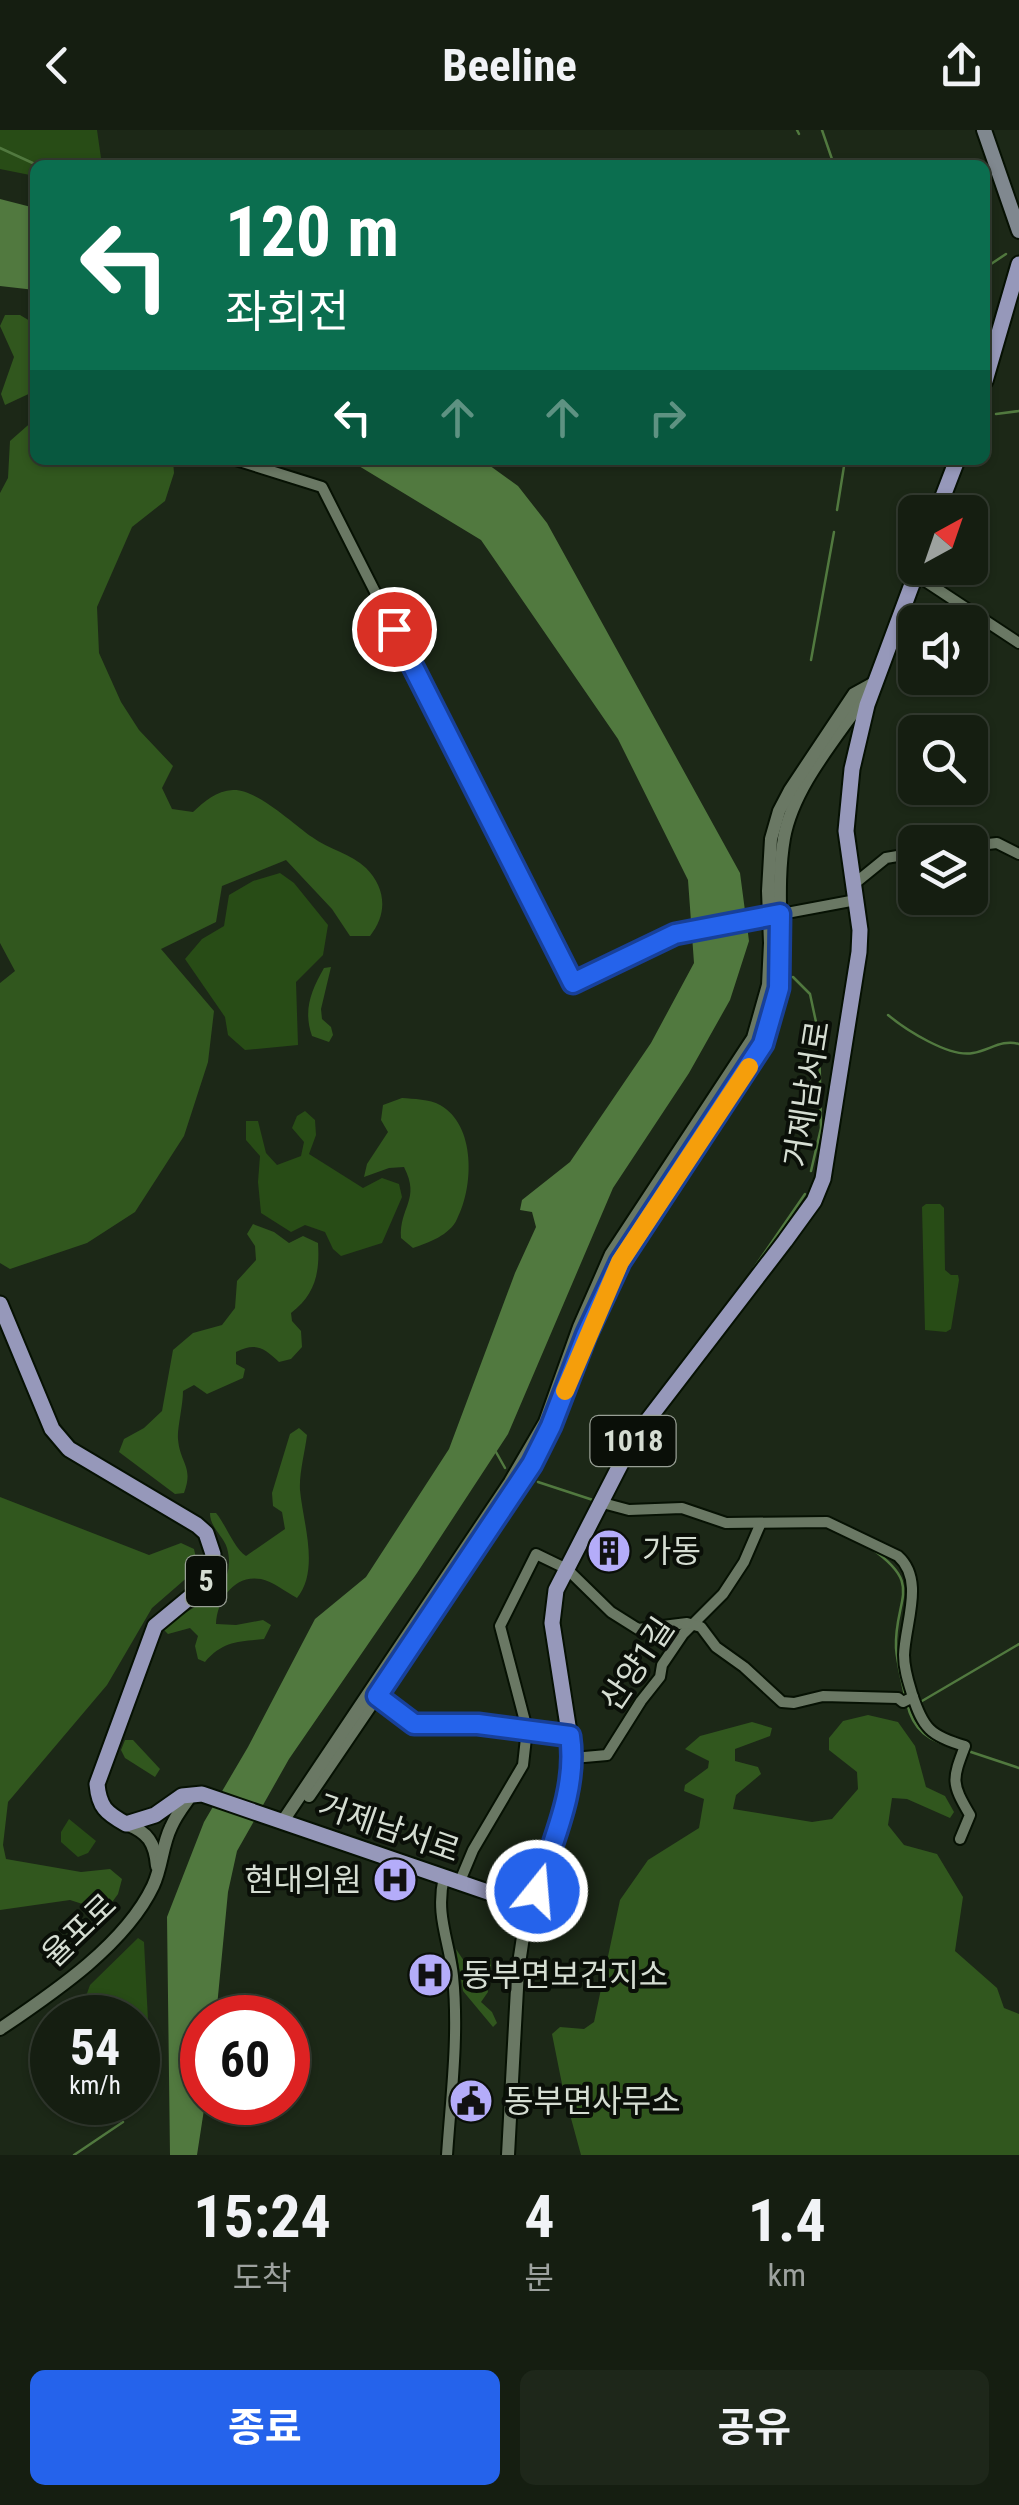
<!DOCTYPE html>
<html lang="ko">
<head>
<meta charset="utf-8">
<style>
	body { margin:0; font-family:"Roboto Condensed","Noto Sans KR",sans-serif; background:#1e271a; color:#f1f3f6; height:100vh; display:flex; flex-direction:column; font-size:38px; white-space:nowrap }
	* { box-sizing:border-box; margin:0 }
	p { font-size:32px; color:#9da29f }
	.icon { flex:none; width:55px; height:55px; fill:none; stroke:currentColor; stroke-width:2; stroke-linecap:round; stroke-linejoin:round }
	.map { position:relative; height:2025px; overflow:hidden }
	.panel { display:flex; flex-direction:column; background:#151e11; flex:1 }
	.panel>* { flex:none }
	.banner { position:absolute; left:30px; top:30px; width:960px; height:305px; border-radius:15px; box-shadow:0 2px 8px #0004,0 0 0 2px #343c31; background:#0b6e4f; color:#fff; overflow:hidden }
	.needle { width:65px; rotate:40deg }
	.buttons { position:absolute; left:898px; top:365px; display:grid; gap:20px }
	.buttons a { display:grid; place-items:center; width:90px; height:90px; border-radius:15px; background:#151e11; box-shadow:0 2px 8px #0004,0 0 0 2px #343c31; font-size:50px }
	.speed { position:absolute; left:30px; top:1865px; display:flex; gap:20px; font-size:50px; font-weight:700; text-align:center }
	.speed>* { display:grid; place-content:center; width:130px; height:130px; border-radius:50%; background:#151e11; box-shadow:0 2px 8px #0004,0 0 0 2px #343c31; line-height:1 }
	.speed small { font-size:25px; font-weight:400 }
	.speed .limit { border:15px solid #d22; background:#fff; color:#111 }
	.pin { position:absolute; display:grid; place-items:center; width:85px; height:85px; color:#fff; margin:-42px; border:5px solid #fff; border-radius:50%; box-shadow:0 2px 10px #0007 }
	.me { position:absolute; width:110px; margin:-55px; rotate:17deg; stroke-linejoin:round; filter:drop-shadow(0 0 8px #0008) }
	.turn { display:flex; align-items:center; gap:35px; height:210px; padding:0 30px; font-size:45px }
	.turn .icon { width:130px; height:130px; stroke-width:2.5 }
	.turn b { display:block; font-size:70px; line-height:85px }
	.lanes { display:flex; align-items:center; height:95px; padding:0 30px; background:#0003; justify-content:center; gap:50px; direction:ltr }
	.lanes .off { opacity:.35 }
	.eta { display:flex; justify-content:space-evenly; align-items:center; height:170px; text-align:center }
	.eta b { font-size:60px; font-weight:700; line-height:70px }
	.primary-button { display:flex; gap:20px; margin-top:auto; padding:20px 30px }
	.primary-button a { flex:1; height:115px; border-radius:15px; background:#2563eb; color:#fff; font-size:40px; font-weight:700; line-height:115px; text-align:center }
	.primary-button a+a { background:#1e271a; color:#f1f3f6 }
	header { display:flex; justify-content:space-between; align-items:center; height:130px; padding:0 30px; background:#151e11; font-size:45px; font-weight:700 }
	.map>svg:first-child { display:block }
	.green { fill:#284c16 }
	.forest { fill:#31571e }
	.water { fill:#51793f }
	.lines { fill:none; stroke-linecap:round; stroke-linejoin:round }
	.stream { stroke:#51793f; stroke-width:2.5 }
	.minor-casing { stroke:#061103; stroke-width:14 }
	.tertiary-casing { stroke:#061103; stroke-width:16 }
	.secondary-casing { stroke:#061103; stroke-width:18 }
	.primary-casing { stroke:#061103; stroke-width:19 }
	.minor { stroke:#6a7864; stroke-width:10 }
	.tertiary { stroke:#6a7864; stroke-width:12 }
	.secondary { stroke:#80888f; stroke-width:14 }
	.primary { stroke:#9698ba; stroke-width:15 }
	.route-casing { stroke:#184099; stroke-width:25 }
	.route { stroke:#2563eb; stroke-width:18 }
	.slow { stroke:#f59e0b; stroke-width:18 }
	.labels { text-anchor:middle; stroke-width:8; stroke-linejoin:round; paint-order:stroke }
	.shield { fill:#0a0f08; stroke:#989f95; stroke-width:2.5 }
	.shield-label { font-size:30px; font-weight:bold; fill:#d5ddd2 }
	.street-label { font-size:32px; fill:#d5ddd2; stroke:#0a0f08 }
	.poi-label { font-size:32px; fill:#d5ddd2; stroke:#0a0f08; text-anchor:start }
</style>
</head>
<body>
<header><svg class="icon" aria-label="back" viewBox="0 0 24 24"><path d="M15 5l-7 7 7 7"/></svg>Beeline<svg class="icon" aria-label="share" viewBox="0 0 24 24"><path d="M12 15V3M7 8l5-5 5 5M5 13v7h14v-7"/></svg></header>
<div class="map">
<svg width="1019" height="2025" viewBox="0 0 1019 2025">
	<rect width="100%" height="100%" fill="#1c2817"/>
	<!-- green -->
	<g class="green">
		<path d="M0,0h97l5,35h-67v11l-35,-7z"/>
		<path d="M280,743l14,10 34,42 -5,30 -27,27 2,63 -53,5 -17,-15 -3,-18 -40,-58 17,-20 22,-13 5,-31 24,-14z"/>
		<path d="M305,981l10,9 1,15 -7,19 54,34 19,-10 17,6 3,13 -20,46 -41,13 -8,-7 -8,-17 -20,-7 -14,7 -30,-19 -3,-31 2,-26 -14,-16v-19h12l8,32 11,12 24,-9 3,-14 -12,-14 5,-12z"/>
		<path d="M926,1074h14l4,4 1,62 6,5h7l1,5 -8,49 -5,3 -21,-2 -3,-123z"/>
		<path d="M69,1689l27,22 -8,12 -10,4 -17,-15v-10z"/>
		<path d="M138,1808l6,4 6,117 -8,6 -4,-5v-42l-38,-1 -14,-21 4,-11z"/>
	</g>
	<!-- forest -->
	<g class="forest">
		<path d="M5,185h15l15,9v67l-30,14 -4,-11 13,-37 -14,-31z"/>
		<path d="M35,289v41h138l1,13 -9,28 -33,26 -35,80 2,46 22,49 18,28 34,36 -11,22 10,21 21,3c12,-11 23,-21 40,-22 24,-1 60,34 79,47 16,12 40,17 54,31 21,21 21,47 4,68h-20l-18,-27 -46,-49 -64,26 -6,36 -55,27 53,62 -6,51 -24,74 -49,76 -48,31 -77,26 -10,-6v-280l15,-12 -15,-28v-450l8,-15 2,-37z"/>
		<path d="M331,837l-10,42 1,10 9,8 2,8 -4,7 -17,-6c-9,-26 -1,-45 12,-68z"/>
		<path d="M402,968c11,1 28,1 38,7 36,20 34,82 17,114 -7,16 -29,24 -44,29l-12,-10c-2,-31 20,-38 3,-71l-15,1 -25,9 3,-13 21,-32 -7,-12 2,-15z"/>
		<path d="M253,1094l21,8 15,11 14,-7 15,7c2,30 -3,52 -27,70l1,8 9,10 1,16 -11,12 -12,3c-15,-14 -23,-20 -43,-10v12l9,5 -2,9 -36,16 -13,-9 -11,6c0,15 -6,38 -5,48 2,25 16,27 6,54l-9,1 -56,-42 5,-13 20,-11 18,-17 11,-61 20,-17 29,-8 13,-17 2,-27 19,-21 -1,-14 -8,-12z"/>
		<path d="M299,1298l8,7c-2,17 -8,38 -7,55 3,33 20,80 -3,108 -11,-6 -25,-17 -36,-19 -27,-5 -44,21 -45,45l20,1 27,-5 8,5 -7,14c-26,3 -41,2 -59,23l-7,-3 -3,-13 3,-10 -8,-8 -22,6 -5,-5c25,-24 77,-34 64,-81 -4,-13 -17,-20 -17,-35h6c10,12 18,35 30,43l39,-27 -3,-17 -9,-6 -1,-13 18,-59z"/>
		<path d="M0,1367l149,58 32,-12 13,6 4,19 -46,40 -45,77 -99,117 -5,43 3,14 75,13 29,-3 12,10 -4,15 -8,11 -15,3 -25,-8 -70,10z"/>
		<path d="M868,1585l30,7 17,24 11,41 19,9 9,16 -4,6 -43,-19 -15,-1 -4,27 16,20 33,9 26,43 -8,54 42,37 7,20 15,6v141h-438l-18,-66 -11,-55 8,-7 24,2 10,-7 26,-122 28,-40 51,-32 5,-29 -20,-8 1,-6 23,-17 1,-7 -24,-12 15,-13 52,-14 20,6 -2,8 -35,13v12l23,6 3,7 -25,21 -3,14 79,13 20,-3 26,-30 -1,-17 -28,-22v-12l14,-17z"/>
		<path d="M125,1610h8l27,29 -5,8 -30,-19 -4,-8z"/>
		<path d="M456,1819l8,12 27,-2v11l-4,2 -14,-6 -7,2 3,18 9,-3 9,4 1,5 -7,10 11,10 5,11 -4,4 -30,-36z"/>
	</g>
	<!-- water -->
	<g class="water">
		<path d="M0,69l35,9v82l-35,-4z"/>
		<path d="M349,330h133l36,26 29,37 193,350 9,68 -19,59 -41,73 -76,115 -105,246 -91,139 -128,186 -52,92 -9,41 -12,125 -14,1v84l3,1 -8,52h-27l-3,-238 37,-95 44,-75 67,-128 51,-42 83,-128 66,-176 21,-46 -4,-15 -12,-2 2,-10 48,-38 81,-119 43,-80 -6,-83 -70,-141 -137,-199z"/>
	</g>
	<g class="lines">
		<!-- stream -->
		<g class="stream">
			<path d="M797,0l2,4"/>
			<path d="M822,0l12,35"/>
			<path d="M0,18l37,17"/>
			<path d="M985,138l21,-14"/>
			<path d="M996,284l23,-3"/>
			<path d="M837,380l8,-50"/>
			<path d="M811,530l23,-128"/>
			<path d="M793,847l17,17 9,42 2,92 -10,43"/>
			<path d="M888,885c18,15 62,43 85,38 17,-3 29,-14 46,-9"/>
			<path d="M754,1138l51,-74"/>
			<path d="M496,1322l9,16"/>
			<path d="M538,1352l55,18"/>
			<path d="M872,1419c53,37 22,49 24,99 1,15 6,32 9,48"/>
			<path d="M922,1571l97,-57"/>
			<path d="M907,1573c6,28 22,38 49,45"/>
			<path d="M968,1621l51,17"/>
			<path d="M74,2025l49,-33"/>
		</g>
		<defs>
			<g id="minor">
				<path d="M236,330l86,27 251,496 102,-49 181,-34"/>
				<path d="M916,445l103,68"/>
				<path d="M970,716l27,-3 22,11"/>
				<path d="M854,754l32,-26 29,-5"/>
				<path d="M599,1372l30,8 53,-2 44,15 101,-1 71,34c27,24 7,67 6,99 0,14 4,26 8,39 11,34 18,42 53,52 -13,34 -14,37 5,69l-10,24"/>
				<path d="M371,1563l43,31 64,1 92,11"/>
				<path d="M573,1628l34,-3 34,-54 19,-24 2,-12 21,-31 40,-40 21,-32 16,-37"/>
				<path d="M444,1747c-9,38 5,63 9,99 6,60 -2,120 -6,179"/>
				<path d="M460,1751l13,-31 50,-85 4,-36 -27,-103 36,-72 31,15 44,43 27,17 49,-6 14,4 15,20 28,20 38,35 12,1 29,-7 75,2 5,4 10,-5"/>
			</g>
			<g id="tertiary">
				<path d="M570,1247c25,-65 54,-125 93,-183 33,-49 77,-98 101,-152 29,-66 8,-135 20,-204 9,-50 50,-97 78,-138l7,-2"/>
				<path d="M309,1666l174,-256 60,-98"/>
				<path d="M283,1691l227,-339 35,-60 34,-95 32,-73 142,-216 15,-53 2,-42 -2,-52 3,-52 8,-28 11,-21 64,-96 20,-11"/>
				<path d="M126,1694c22,8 29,19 31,42"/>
				<path d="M0,1899c53,-36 125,-84 153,-143 9,-19 9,-41 18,-59 5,-12 14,-23 21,-33"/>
				<path d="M508,2025l10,-185 11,-73"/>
			</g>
			<path id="secondary" d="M984,0l35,101"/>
			<g id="primary">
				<path d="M985,251l34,-117"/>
				<path d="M937,382l20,-52"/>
				<path d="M0,1174l52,125 17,20 128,76 9,8 7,21 -5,24 -7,10 -46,38 -58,158c2,23 9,29 29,40l29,-9 27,-19 20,-2 312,107 23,-10 31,-99 5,-34 -21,-135 4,-33 78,-152 151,-197 29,-40 9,-22 36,-227 1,-22 -14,-99 6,-62 15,-64 51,-137"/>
			</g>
		</defs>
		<!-- minor casing -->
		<use href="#minor" class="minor-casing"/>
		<!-- tertiary casing -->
		<use href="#tertiary" class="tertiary-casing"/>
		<!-- secondary casing -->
		<use href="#secondary" class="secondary-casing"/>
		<!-- primary casing -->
		<use href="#primary" class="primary-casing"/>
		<!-- minor -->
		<use href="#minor" class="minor"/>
		<!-- tertiary -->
		<use href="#tertiary" class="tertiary"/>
		<!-- secondary -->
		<use href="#secondary" class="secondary"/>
		<!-- primary -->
		<use href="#primary" class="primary"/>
	</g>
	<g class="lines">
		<defs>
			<path id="route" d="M394,499l179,354 102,-49 105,-20 -1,74 -16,56 -143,218 -34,73 -35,91 -19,38 -155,232 37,28h64l92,12c8,53 -18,106 -33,155"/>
		</defs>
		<!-- route casing -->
		<use href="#route" class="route-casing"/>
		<!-- route -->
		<use href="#route" class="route"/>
		<!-- slow -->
		<path class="slow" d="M565,1261l55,-129 129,-195"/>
	</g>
	<!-- icons -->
	<defs>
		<symbol id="building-disc" viewBox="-11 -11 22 22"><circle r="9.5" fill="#b4acf9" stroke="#0a0f08"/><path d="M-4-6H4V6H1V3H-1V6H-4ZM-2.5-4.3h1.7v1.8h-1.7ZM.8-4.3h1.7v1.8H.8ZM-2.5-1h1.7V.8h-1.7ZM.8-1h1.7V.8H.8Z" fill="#111"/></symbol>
		<symbol id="hospital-disc" viewBox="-11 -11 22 22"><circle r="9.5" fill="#b4acf9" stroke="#0a0f08"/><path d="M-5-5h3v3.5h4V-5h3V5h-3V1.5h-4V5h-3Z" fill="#111"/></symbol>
		<symbol id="civic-disc" viewBox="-11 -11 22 22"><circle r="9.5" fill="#b4acf9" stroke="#0a0f08"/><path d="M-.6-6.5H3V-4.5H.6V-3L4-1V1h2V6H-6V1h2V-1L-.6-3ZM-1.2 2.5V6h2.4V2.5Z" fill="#111"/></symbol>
	</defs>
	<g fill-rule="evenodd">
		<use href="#building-disc" x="584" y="1396" width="50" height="50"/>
		<use href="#hospital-disc" x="370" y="1725" width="50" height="50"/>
		<use href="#hospital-disc" x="405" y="1820" width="50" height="50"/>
		<use href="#civic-disc" x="446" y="1946" width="50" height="50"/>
	</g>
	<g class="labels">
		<!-- shield labels -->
		<g class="shield">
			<rect x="590.5" y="1286" width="85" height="50" rx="8"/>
			<rect x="186" y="1426" width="40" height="50" rx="8"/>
		</g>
		<g class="shield-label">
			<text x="633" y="1321">1018</text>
			<text x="206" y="1461">5</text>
		</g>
		<!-- street labels -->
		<g class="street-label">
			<text transform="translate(807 964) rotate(-81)" y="11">거제남서로</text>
			<text transform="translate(637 1534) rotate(-56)" y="11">산양1길</text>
			<text transform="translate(389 1698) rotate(19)" y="11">거제남서로</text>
			<text transform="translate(79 1800) rotate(-44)" y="11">율포로</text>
		</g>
		<!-- poi labels -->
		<g class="poi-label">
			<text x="642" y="1432">가동</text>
			<text x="362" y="1761" text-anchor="end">현대의원</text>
			<text x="462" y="1856">동부면보건지소</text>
			<text x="504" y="1982">동부면사무소</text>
		</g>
	</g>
</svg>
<div class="buttons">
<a><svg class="needle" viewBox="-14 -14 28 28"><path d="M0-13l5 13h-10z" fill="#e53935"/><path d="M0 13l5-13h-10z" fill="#9da29f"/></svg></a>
<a><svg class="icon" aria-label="sound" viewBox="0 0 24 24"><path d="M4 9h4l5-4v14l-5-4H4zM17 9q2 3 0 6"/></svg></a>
<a><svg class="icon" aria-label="search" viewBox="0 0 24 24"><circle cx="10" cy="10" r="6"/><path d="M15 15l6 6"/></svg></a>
<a><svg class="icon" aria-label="layers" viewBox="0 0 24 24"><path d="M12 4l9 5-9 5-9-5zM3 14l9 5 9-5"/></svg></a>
</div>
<div class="speed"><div>54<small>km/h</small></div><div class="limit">60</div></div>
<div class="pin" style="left:394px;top:499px;background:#d93025"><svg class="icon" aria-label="arrive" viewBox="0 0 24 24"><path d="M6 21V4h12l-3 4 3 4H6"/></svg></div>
<svg class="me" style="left:537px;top:1761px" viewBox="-20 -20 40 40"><circle r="17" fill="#2563eb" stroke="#fff" stroke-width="3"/><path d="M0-11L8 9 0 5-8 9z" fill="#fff"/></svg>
<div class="banner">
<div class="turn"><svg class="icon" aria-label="left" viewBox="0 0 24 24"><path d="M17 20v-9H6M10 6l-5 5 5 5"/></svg><div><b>120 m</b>좌회전</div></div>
<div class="lanes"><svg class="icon" aria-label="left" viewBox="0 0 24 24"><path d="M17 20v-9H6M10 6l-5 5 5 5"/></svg><svg class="icon off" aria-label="ahead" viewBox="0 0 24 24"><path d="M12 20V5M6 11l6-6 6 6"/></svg><svg class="icon off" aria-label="ahead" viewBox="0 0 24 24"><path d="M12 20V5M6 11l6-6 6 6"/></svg><svg class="icon off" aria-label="right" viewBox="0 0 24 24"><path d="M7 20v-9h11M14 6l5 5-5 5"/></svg></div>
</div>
</div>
<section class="panel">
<div class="eta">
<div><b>15:24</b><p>도착</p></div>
<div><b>4</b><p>분</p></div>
<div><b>1.4</b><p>km</p></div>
</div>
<div class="primary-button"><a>종료</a><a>공유</a></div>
</section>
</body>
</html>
